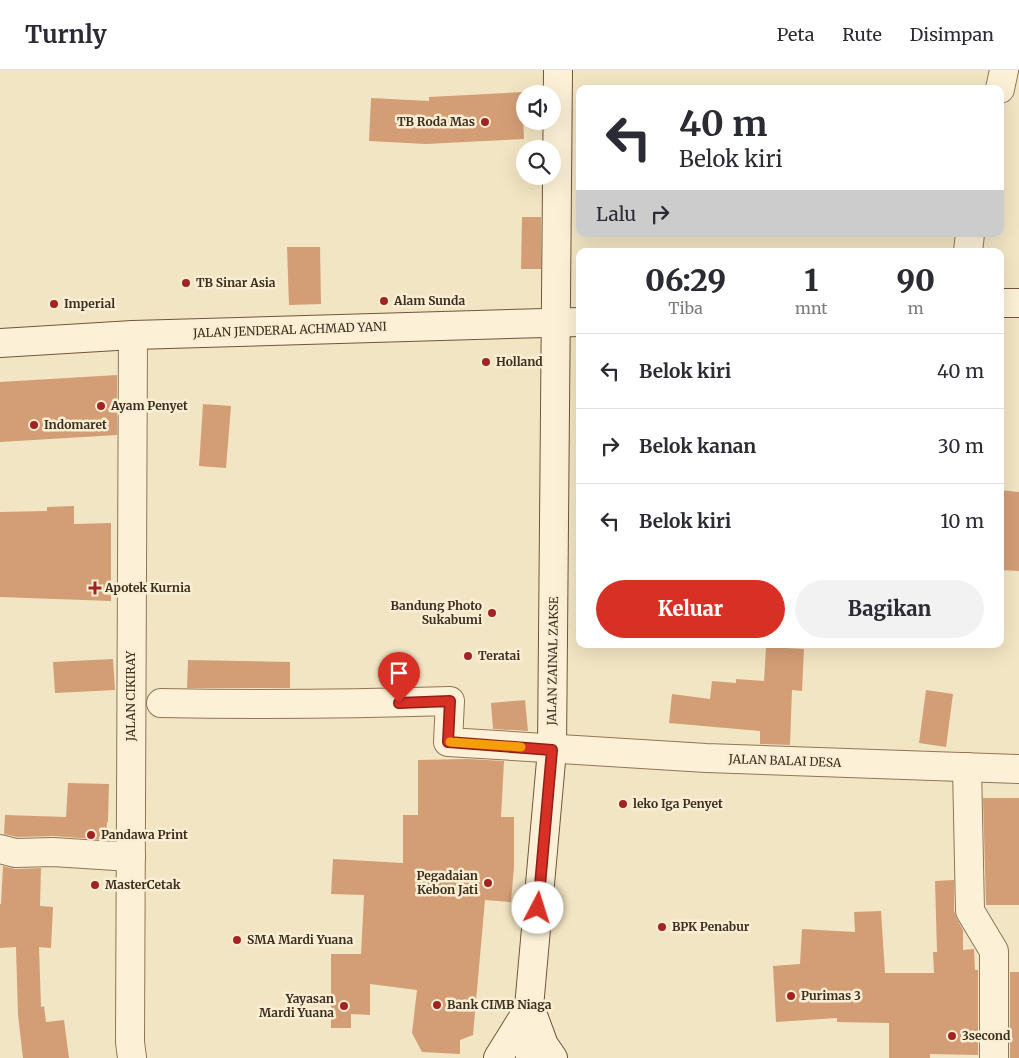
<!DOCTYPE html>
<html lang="id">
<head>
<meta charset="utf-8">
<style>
	body { margin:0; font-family:Merriweather,serif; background:#f2f2f3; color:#2b2b33; height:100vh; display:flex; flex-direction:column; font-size:19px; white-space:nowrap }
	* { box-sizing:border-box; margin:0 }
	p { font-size:16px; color:#7c7c81 }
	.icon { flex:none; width:28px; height:28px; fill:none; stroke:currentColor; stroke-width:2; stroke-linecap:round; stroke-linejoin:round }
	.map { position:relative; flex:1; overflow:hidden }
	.sheet { position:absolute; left:576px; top:178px; width:428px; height:400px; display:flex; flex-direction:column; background:#fff; border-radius:10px; box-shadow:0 5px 20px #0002 }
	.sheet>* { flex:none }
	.top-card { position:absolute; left:576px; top:15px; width:428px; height:152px; border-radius:10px; box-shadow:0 5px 20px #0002; background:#fff; color:#2b2b33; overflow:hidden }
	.tools { position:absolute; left:516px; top:15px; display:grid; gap:10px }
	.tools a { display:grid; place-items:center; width:45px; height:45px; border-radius:50%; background:#fff; box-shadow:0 5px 20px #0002; font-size:25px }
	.pin { position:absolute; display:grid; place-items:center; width:42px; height:42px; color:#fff; margin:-51px -21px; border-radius:50% 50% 50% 0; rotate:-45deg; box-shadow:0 0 5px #0007 }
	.pin .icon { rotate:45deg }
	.me { position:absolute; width:55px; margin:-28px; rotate:5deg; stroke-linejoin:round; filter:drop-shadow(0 0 4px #0008) }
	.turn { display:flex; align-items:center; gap:18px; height:105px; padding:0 20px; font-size:22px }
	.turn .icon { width:65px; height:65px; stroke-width:2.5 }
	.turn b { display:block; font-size:35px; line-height:42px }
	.then { display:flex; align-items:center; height:48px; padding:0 20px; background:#0003; gap:10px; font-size:19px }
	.eta { display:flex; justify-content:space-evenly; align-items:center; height:85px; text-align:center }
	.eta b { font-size:30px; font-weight:800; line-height:35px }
	.cta { display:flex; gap:10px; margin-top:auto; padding:10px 20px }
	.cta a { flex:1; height:58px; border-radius:30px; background:#d93025; color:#fff; font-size:20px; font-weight:800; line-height:58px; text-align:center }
	.cta a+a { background:#f2f2f3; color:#2b2b33 }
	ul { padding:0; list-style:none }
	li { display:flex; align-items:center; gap:15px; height:75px; padding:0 20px; border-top:1px solid #e1e1e2 }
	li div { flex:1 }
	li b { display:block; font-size:19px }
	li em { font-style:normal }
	header { display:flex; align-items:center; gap:30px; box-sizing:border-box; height:70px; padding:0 25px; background:#fff; border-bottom:1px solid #e1e1e2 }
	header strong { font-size:24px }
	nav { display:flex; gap:28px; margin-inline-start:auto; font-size:18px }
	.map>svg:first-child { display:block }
	.building { fill:#d39e76 }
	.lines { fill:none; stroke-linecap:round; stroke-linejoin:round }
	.street-casing { stroke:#8e7658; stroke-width:30 }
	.secondary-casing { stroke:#70563b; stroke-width:30 }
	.street { stroke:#fcf1d7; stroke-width:28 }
	.secondary { stroke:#fcf1d7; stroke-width:28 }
	.route-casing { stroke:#8d1f18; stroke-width:12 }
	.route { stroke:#d93025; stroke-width:9 }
	.slow { stroke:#f59e0b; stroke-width:9 }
	.poi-dot { fill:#a22422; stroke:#f8eed3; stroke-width:2 }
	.labels { text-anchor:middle; stroke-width:5; stroke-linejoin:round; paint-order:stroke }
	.poi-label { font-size:12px; font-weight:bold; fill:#3d2d1d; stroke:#f8eed3; text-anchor:start }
	.street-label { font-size:12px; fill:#3d2d1d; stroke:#f8eed3 }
</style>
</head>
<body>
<header>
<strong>Turnly</strong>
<nav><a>Peta</a><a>Rute</a><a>Disimpan</a></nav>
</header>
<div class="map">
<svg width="1019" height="988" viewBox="0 0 1019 988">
	<rect width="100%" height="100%" fill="#f2e5c3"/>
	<!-- building -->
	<g class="building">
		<path d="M522,22l2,47 -98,5 -57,-3 2,-43 58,3v-4z"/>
		<path d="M522,147h19v52h-20z"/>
		<path d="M287,177h33l1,57 -32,1z"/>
		<path d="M117,305v60l-117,7v-60z"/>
		<path d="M203,334l28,2 -5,62 -27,-2z"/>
		<path d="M1000,420l19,2v79l-19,-1z"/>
		<path d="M74,436v18l37,-1v78l-111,-4v-85l47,-1v-4z"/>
		<path d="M766,577l38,2 -2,42 -10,-1 -2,55 -30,-1v-13l-91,-8 3,-29 38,5 2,-18 24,2v-4l28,2z"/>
		<path d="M113,589l2,31 -60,3 -2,-31z"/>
		<path d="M188,590l102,2v26h-103z"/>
		<path d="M926,620l27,4 -7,53 -27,-4z"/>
		<path d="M525,630l3,31 -35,-2 -2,-26z"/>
		<path d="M468,689l36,2 -3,56h13v50l-3,35 -26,-2 -12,135 -13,5v14l-38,-2 -10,-19 5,-43 -47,-6v31l-19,-1v14h-20v-74h30l3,-59 -33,-1 2,-35 70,4v-48h15v-55z"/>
		<path d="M68,713l41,1 -1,38h-1l-1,18 -52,-4 -37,1 -13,-3 1,-19 61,2z"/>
		<path d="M983,728h36v107h-33z"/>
		<path d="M3,796l12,3 26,-1 -1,38 13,1 -2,41 -12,-1 2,60 3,-1 2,16 18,-2 5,38h-46l-5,-43 -2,-68 -16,1v-44h1z"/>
		<path d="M954,810v31l3,8 6,11v20l11,-1 1,21h3v85l-48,-1v4h-41v-35l-52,-1v-4l-61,4 -3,-56 27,-2 2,-35 53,3 -1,-20 27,-1 4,62h49l-1,-21h4l-2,-71z"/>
		<rect x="1010" y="902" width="9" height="86"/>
	</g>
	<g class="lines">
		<defs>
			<g id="street">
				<path d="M1000,19l4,-19"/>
				<path d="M968,181l2,-17"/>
				<path d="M161,633c97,2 193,1 289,-2l-2,41 258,16 313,11"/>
				<path d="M967,697l3,144 24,40v107"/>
				<path d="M0,779l15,4 38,-1 78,5"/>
				<path d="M132,988l-2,-16 3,-707"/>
			</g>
			<g id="secondary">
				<path d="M1000,233h19"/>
				<path d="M0,273l133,-8 447,-13"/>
				<path d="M534,948l10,27 9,13"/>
				<path d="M498,988l31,-50"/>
				<path d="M530,988l-1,-51 23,-257 6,-680"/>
			</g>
		</defs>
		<!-- street casing -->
		<use href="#street" class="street-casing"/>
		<!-- secondary casing -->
		<use href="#secondary" class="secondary-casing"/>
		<!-- street -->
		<use href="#street" class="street"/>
		<!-- secondary -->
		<use href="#secondary" class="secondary"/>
	</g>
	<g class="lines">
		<defs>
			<path id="route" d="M399,633l51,-2 -2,41 104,8 -14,158"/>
		</defs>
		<!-- route casing -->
		<use href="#route" class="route-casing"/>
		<!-- route -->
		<use href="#route" class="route"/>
		<!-- slow -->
		<path class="slow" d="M450,672l71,5"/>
	</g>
	<!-- markers -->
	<g class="poi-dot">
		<circle cx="485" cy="52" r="5"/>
		<circle cx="186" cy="213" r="5"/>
		<circle cx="384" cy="231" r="5"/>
		<circle cx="54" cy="234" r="5"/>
		<circle cx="486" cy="292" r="5"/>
		<circle cx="101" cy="336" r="5"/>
		<circle cx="34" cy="355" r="5"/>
		<path d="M92.5 510.5h5v5h5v5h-5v5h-5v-5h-5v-5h5z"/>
		<circle cx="492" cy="543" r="5"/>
		<circle cx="468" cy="586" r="5"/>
		<circle cx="623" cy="734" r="5"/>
		<circle cx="91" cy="765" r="5"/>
		<circle cx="488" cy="813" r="5"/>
		<circle cx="95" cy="815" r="5"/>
		<circle cx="662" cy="857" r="5"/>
		<circle cx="237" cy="870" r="5"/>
		<circle cx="791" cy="926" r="5"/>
		<circle cx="437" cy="935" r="5"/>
		<circle cx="344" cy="936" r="5"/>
		<circle cx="952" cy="966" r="5"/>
	</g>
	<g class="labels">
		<!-- poi labels -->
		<g class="poi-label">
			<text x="475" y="56" text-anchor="end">TB Roda Mas</text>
			<text x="196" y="217">TB Sinar Asia</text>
			<text x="394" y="235">Alam Sunda</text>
			<text x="64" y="238">Imperial</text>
			<text x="496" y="296">Holland</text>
			<text x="111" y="340">Ayam Penyet</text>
			<text x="44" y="359">Indomaret</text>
			<text x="105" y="522">Apotek Kurnia</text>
			<text x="482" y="540" text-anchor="end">Bandung Photo<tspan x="482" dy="14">Sukabumi</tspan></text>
			<text x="478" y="590">Teratai</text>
			<text x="633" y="738">leko Iga Penyet</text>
			<text x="101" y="769">Pandawa Print</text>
			<text x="478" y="810" text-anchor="end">Pegadaian<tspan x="478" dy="14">Kebon Jati</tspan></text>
			<text x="105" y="819">MasterCetak</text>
			<text x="672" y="861">BPK Penabur</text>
			<text x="247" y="874">SMA Mardi Yuana</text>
			<text x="801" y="930">Purimas 3</text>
			<text x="334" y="933" text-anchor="end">Yayasan<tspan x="334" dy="14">Mardi Yuana</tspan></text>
			<text x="447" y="939">Bank CIMB Niaga</text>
			<text x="962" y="970">3second</text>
		</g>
		<!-- street labels -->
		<g class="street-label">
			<text transform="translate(290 260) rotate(-2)" y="4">JALAN JENDERAL ACHMAD YANI</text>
			<text transform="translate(553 591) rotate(-89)" y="4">JALAN ZAINAL ZAKSE</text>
			<text transform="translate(131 626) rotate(-90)" y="4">JALAN CIKIRAY</text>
			<text transform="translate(785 691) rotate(2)" y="4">JALAN BALAI DESA</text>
		</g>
	</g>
</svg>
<div class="tools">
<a><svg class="icon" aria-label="sound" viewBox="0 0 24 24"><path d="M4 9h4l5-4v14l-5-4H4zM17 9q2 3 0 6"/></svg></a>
<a><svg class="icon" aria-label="search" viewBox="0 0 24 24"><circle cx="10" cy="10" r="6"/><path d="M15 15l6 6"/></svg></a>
</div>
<div class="pin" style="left:399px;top:633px;background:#d93025"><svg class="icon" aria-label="arrive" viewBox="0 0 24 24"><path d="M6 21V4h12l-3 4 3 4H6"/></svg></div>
<svg class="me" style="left:538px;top:838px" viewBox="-20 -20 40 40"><circle r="19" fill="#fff"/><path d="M0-13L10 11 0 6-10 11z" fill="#d93025"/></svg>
<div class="top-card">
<div class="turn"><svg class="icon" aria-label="left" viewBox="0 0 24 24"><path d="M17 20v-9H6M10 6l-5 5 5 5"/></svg><div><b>40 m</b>Belok kiri</div></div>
<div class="then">Lalu<svg class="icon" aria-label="right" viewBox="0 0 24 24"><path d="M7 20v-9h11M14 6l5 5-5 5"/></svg></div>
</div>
<section class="sheet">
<div class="eta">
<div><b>06:29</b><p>Tiba</p></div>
<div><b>1</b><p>mnt</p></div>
<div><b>90</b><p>m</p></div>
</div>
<ul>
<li><svg class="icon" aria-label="left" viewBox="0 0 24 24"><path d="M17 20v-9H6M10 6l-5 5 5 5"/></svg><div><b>Belok kiri</b></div><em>40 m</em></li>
<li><svg class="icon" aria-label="right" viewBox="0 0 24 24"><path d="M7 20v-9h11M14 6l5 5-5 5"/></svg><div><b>Belok kanan</b></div><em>30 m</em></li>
<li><svg class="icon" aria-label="left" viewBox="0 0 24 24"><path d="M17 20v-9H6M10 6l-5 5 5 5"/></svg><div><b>Belok kiri</b></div><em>10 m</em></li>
</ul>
<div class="cta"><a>Keluar</a><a>Bagikan</a></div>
</section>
</div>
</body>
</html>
